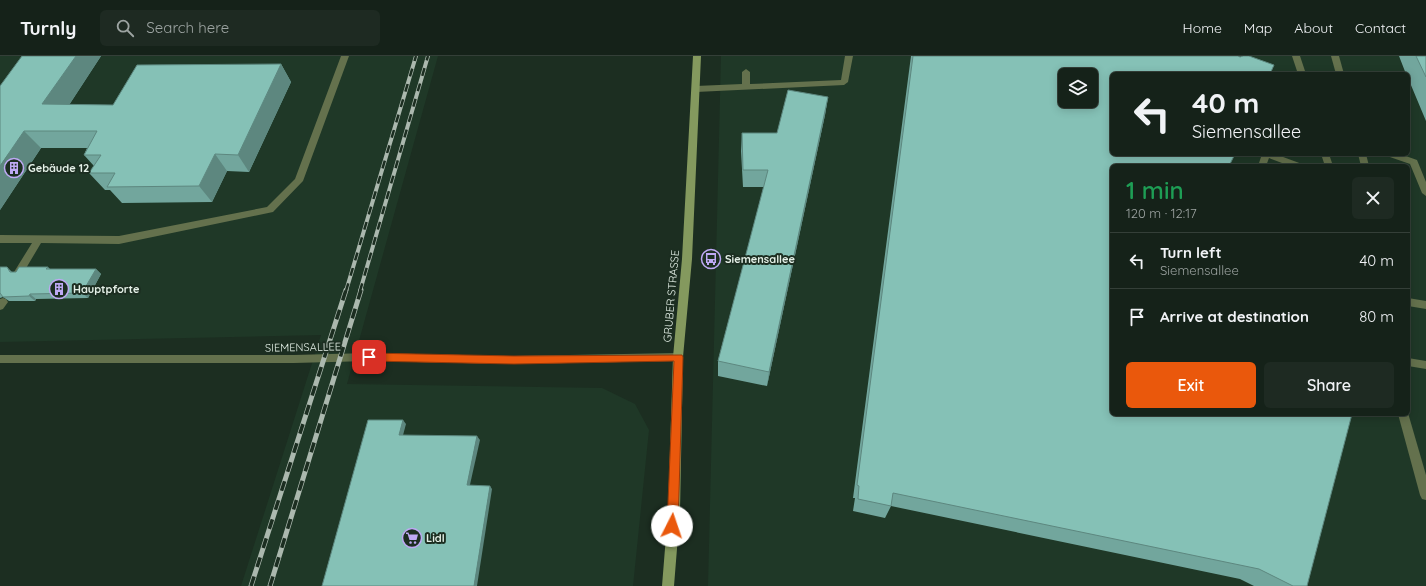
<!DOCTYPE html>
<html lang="en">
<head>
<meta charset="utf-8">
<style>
	body { margin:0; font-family:Quicksand,sans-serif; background:#1e2a22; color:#f1f3f6; height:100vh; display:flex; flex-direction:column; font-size:15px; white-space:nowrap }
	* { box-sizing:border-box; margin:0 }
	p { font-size:13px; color:#9da4a2 }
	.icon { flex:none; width:22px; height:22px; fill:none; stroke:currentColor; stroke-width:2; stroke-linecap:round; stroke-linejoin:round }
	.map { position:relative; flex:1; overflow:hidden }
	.sheet { position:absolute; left:1110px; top:108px; width:300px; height:252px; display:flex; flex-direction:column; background:#152219; border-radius:6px; box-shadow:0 2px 10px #0003,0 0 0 1px #343f38 }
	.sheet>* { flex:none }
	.top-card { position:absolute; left:1110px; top:16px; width:300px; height:84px; border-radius:6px; box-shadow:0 2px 10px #0003,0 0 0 1px #343f38; background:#152219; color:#f1f3f6; overflow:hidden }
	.buttons { position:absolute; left:1058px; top:12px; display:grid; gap:8px }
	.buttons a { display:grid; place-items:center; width:40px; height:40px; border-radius:6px; background:#152219; box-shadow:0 2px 10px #0003,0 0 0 1px #343f38; font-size:20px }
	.pin { position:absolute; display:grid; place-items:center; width:34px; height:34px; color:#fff; margin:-17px; border-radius:8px; box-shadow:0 2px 6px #0006 }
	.me { position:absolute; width:44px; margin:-22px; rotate:4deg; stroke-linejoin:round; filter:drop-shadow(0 0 3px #0008) }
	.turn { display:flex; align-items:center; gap:14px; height:84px; padding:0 16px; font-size:18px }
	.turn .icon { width:52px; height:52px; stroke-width:2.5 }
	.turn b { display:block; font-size:28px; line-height:34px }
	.round { display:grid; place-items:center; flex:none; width:42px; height:42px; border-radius:6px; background:#1e2a22 }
	.head { display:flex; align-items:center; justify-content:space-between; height:68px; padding:0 16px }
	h1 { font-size:24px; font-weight:600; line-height:30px; color:#1e9e55 }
	.button { display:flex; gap:8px; margin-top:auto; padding:8px 16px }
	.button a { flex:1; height:46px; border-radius:6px; background:#ea580c; color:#fff; font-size:16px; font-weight:600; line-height:46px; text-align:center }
	.button a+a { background:#1e2a22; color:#f1f3f6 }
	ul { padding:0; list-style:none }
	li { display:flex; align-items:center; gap:12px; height:56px; padding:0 16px; border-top:1px solid #343f38 }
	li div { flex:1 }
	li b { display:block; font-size:15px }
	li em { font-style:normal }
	header { display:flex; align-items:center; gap:24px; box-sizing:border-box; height:56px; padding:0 20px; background:#152219; border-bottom:1px solid #343f38 }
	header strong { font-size:19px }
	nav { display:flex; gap:22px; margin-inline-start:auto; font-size:14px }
	.search { width:280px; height:36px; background:#1e2a22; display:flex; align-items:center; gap:10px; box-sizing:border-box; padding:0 14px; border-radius:6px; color:#9da4a2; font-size:15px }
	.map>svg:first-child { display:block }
	.built { fill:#1f3827; fill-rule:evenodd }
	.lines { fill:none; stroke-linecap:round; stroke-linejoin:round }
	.lane { fill:#64714d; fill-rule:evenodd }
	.street { fill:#64714d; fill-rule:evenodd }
	.secondary { fill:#84995e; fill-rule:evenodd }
	.rail-far1-casing { stroke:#abb8ae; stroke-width:4 }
	.rail-casing { stroke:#abb8ae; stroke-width:5 }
	.rail-far1 { stroke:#1c2e21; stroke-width:2.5; stroke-dasharray:8; stroke-linecap:butt }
	.rail { stroke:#1c2e21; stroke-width:3.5; stroke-dasharray:10; stroke-linecap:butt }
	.wall { fill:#72a69d }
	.shaded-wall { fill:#5d877f }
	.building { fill:#85c1b6; stroke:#5d877f; fill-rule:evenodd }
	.route { fill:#ea580c; stroke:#983908 }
	.labels { text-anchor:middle; stroke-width:4; stroke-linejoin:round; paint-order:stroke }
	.poi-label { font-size:11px; font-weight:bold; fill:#e4f0e7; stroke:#1c2e21; text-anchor:start }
	.street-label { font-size:11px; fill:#e4f0e7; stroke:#1c2e21 }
</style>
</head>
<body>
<header>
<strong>Turnly</strong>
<div class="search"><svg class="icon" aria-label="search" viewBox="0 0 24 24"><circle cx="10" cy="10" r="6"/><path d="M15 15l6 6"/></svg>Search here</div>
<nav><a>Home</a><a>Map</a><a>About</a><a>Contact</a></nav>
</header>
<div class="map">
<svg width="1426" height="530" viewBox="0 0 1426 530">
	<rect width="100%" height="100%" fill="#1c2e21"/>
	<!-- built -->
	<g class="built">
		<path d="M0,0h438l-91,328 255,4 33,16 14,26 -16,156h-392l80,-251 -321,7z"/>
		<path d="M721,0h705v530h-718zM1112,18h296v80h-296zM1065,19h26v26h-26zM1112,110h296v248h-296z"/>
	</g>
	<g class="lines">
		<!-- lane -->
		<g class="lane">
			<path d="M341,0h8l-46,125 -30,31 -154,32 -78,-1 -19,32h-6l-2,-3 18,-29h-32v-8l119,1 148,-29 28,-28z"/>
			<path d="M845,0h8l-5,26 -4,3 -148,7 -4,-3 4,-3 46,-2v-12l4,-3 4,3v12l91,-4z"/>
			<path d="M1331,0h8l5,18h-8z"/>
			<path d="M1262,98h13l27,10 1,2h-13l-21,-8 -3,8h-8z"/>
			<path d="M1358,98h8l3,12h-8z"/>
			<path d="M1386,98h14l17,6 9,22v14l-4,-3 -12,-29 -23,-8z"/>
			<path d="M3,242l3,1 2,3 -5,7 -3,1v-11z"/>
			<path d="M1408,242l18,3v8l-18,-3z"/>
			<path d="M1408,302l18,3v8l-18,-3z"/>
		</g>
		<!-- street -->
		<g class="street">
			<path d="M1292,0h8l6,18h-8z"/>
			<path d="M1321,98h8l4,12h-8z"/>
			<path d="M369,297l145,3 164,-3 4,1 1,3 -1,3 -4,1 -164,3 -145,-3 -75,2h-294v-8h294z"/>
			<path d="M1408,357l18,62v25l-4,-1 -2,-4 -22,-81z"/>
		</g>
		<!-- secondary -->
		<path class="secondary" d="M693,0h8l-9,203 -9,98 -3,154 -6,75h-12l6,-75 5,-154 9,-98z"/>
		<defs>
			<g id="rail-far1">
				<path d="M346,235l70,-235"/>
				<path d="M360,235l68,-235"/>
			</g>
			<g id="rail">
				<path d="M251,530l95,-296"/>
				<path d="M270,530l91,-296"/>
			</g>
		</defs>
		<!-- rail-far1 casing -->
		<use href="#rail-far1" class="rail-far1-casing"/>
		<!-- rail casing -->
		<use href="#rail" class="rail-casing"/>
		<!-- rail-far1 -->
		<use href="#rail-far1" class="rail-far1"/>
		<!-- rail -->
		<use href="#rail" class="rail"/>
	</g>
	<!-- wall -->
	<g class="wall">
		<path d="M22,0h79l-32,49h44l168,-41 10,18 -42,90 -22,-1 -15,31 -90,1 -12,-13h-5l-16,-17 5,-7 -10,-11 3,-7h-46l-41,62z"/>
		<path d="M911,0h327l-126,110 195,420h-53l-14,-7 -349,-73 -6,12 -32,-7 2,-13h-2z"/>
		<path d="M1399,0h27v65l-18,-43v-4h-2z"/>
		<path d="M828,41l-3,18 -58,271 -49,-10v-15l46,-174h-21l-2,-36 1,-18h35z"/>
		<path d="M0,211h7l5,5h4l32,-5 2,2h46l5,5 -13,24 -52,1 -1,2h-26l-6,-4 -3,1z"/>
	</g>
	<!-- shaded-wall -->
	<g class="shaded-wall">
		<path d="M76,0h25l-43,66 -16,-18z"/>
		<path d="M281,8l10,18 -42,90 -11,-17z"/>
		<path d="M828,41l-3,18 -58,271 2,-14z"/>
		<path d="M24,75l17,17 -41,62v-44z"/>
		<path d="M215,98l12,17 -15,31 -13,-16z"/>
		<path d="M96,213l5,5 -13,24 -6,-5z"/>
		<path d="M30,238l6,5 -1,2 -6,-5z"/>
		<path d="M403,364l3,4 -4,15 -3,-4z"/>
		<path d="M477,380l3,4 -11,49 -2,-4z"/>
		<path d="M490,430l2,3 -15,97h-3z"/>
	</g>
	<!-- building -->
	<g class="building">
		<path d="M22,0h54l-34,48 71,1 24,-40 144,-1 -43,91 -23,-1 -16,32 -92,1 8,-14h-26l12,-18h-17l13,-24h-73l-24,35v-80z"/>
		<path d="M913,0h325l2,1 3,-1h6l25,9 -4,9h-158v80h123l-6,12h-117v248h240l-45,172h-14l-34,-17 -366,-76 -2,13 -33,-7 1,-13 -2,-1zM1065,19h26v26h-26z"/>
		<path d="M1416,0h10v21z"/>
		<path d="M788,34l40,7 -59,275 -51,-11 50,-191h-25l-1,-37h35z"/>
		<path d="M0,211h7l3,5h6l3,-5h29l-2,2h50l-14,24 -52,1 -1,2 -26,1 -3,-4z"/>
		<path d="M368,364h35l-4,15 78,1 -10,49 23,1 -16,100h-152z"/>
	</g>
	<!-- route -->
	<path class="route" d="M369,297l145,3 168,-1 1,2 -5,169 -2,4 -4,1 -3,-1 -2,-4 7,-165 -160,3 -145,-3 -3,-1 -2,-3 2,-2z"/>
	<!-- icons -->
	<defs>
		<symbol id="building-ring" viewBox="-11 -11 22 22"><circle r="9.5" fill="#1c2e21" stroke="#bea9f4" stroke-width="1.5"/><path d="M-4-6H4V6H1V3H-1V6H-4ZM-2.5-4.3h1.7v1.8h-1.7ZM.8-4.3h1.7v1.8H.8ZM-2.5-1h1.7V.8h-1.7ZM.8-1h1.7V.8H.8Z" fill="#bea9f4"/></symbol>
		<symbol id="bus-ring" viewBox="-11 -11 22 22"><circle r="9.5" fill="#1c2e21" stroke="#bea9f4" stroke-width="1.5"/><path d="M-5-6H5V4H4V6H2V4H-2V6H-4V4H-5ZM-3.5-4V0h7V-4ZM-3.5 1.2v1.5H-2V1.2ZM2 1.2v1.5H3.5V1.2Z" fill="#bea9f4"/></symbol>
		<symbol id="supermarket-ring" viewBox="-11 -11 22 22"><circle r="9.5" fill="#1c2e21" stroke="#bea9f4" stroke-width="1.5"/><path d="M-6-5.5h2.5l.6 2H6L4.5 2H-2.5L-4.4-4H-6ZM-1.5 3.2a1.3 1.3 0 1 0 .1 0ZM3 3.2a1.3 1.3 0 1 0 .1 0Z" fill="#bea9f4"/></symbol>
	</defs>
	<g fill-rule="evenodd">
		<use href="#building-ring" x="3" y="101" width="22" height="22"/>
		<use href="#bus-ring" x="700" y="192" width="22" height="22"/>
		<use href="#building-ring" x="48" y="222" width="22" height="22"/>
		<use href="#supermarket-ring" x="401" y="471" width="22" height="22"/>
	</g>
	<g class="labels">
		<!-- poi labels -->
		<g class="poi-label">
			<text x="28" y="116">Gebäude 12</text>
			<text x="725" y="207">Siemensallee</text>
			<text x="73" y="237">Hauptpforte</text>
			<text x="426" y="486">Lidl</text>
		</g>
		<!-- street labels -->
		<g class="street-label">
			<text transform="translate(671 240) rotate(-85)" y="4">GRUBER STRASSE</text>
			<text transform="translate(303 291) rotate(-1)" y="4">SIEMENSALLEE</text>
		</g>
	</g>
</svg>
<div class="buttons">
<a><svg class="icon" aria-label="layers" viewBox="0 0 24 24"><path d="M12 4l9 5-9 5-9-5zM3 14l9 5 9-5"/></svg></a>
</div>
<div class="pin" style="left:369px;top:301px;background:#d93025"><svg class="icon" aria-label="arrive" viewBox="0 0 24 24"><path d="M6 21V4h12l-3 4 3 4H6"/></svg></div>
<svg class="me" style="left:672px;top:470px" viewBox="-20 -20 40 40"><circle r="19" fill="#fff"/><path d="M0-13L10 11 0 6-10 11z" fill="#ea580c"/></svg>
<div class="top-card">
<div class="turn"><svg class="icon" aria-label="left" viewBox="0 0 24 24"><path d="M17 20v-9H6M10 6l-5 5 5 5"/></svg><div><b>40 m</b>Siemensallee</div></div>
</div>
<section class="sheet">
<div class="head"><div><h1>1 min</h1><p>120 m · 12:17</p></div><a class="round"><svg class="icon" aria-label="close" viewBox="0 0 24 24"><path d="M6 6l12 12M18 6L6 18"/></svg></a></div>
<ul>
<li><svg class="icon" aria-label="left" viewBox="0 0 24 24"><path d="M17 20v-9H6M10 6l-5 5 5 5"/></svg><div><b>Turn left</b><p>Siemensallee</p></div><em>40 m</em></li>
<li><svg class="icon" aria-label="arrive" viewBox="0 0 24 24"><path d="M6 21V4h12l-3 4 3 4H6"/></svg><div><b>Arrive at destination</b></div><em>80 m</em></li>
</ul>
<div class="button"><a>Exit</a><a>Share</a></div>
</section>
</div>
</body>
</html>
